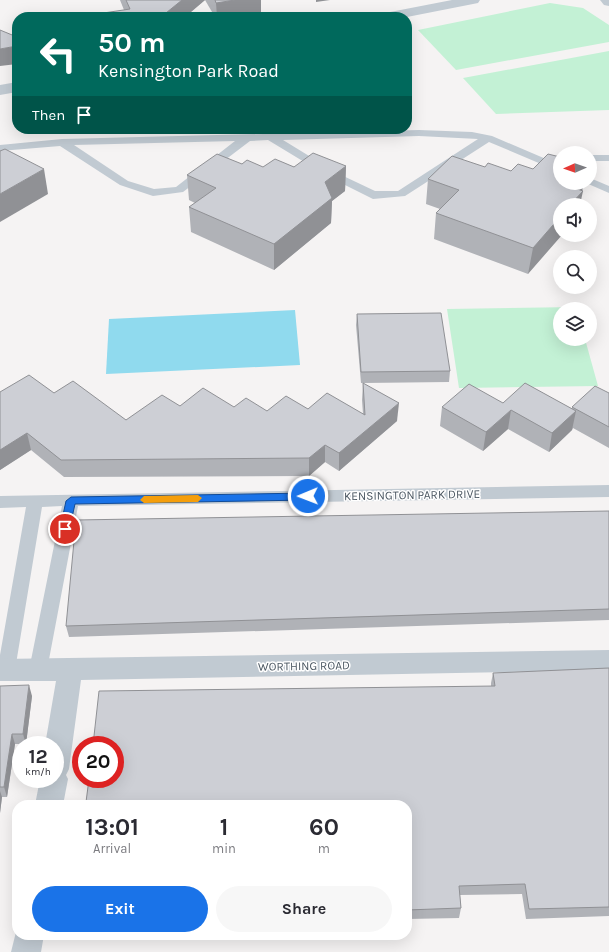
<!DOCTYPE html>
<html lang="en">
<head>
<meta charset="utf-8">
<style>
	body { margin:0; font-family:Karla,sans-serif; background:#f7f7f7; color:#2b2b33; height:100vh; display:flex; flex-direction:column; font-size:15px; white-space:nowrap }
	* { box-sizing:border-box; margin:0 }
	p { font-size:13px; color:#7c7c81 }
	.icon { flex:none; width:22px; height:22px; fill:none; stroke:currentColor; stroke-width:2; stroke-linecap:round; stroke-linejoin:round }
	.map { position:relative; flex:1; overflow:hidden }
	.panel { position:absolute; left:12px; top:800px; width:400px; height:140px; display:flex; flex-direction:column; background:#fff; border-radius:16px; box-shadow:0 4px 16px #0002 }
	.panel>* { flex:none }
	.guide { position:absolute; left:12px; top:12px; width:400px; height:122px; border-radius:16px; box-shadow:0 4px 16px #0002; background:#00695c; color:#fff; overflow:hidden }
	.needle { width:26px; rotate:268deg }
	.fabs { position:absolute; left:553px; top:146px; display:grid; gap:8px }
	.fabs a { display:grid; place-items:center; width:44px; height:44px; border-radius:50%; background:#fff; box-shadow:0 4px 16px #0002; font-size:20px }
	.speed { position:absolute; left:12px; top:736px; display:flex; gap:8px; font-size:20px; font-weight:700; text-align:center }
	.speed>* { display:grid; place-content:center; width:52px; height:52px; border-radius:50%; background:#fff; box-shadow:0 4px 16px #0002; line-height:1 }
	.speed small { font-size:10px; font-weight:400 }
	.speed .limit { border:6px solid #d22; background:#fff; color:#111 }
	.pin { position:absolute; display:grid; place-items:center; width:34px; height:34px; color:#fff; margin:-17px; border:2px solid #fff; border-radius:50%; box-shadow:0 1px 4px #0007 }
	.me { position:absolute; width:44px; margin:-22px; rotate:269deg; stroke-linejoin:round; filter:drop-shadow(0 0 3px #0008) }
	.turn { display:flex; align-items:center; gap:14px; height:84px; padding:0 20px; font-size:18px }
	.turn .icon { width:52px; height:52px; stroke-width:2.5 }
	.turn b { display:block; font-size:28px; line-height:34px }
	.then { display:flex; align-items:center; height:38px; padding:0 20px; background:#0003; gap:8px; font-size:15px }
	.eta { display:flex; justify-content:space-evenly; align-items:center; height:68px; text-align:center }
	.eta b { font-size:24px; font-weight:700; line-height:28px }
	.action { display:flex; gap:8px; margin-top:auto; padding:8px 20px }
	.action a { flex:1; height:46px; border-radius:24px; background:#1a73e8; color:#fff; font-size:16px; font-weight:700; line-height:46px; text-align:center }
	.action a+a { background:#f7f7f7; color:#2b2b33 }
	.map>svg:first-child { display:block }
	.green { fill:#c3f1d5 }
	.water { fill:#90daee }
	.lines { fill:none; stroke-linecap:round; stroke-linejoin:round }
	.lane { fill:#c1cad2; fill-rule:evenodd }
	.street { fill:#c1cad2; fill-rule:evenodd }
	.wall { fill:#b0b2b7 }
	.shaded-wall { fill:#909195 }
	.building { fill:#cdcfd5; stroke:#909195 }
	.route { fill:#1a73e8; stroke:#114b97 }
	.slow { fill:#f59e0b }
	.labels { text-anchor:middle; stroke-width:3; stroke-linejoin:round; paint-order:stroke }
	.street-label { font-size:12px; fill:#4a5661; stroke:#fff }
</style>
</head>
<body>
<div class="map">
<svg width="609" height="952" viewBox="0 0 609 952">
	<rect width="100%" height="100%" fill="#f5f3f3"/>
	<!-- green -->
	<g class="green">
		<path d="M550,3l33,5 26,17v17l-153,28 -38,-40z"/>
		<path d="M609,51v59l-113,4 -33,-36z"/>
		<path d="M576,307l1,2h-17v30h25l13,47 -139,2 -12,-79z"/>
	</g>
	<!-- water -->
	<path class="water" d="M295,310l5,55 -194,9 3,-55z"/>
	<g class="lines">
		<!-- lane -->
		<g class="lane">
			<path d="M419,130l53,2 20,4 68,29v7l-71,-30 -84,54 -32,3 -44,-22 -61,-37 -18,1 -67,51 -30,4 -33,-11 -60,-39 -60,5v-6l62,-6zM419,136l59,3 -80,52h-23l-38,-18 -54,-33zM235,141l-59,46 -22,2 -26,-8 -54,-36z"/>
			<rect x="590" y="155" width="19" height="6"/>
			<path d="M590,178l19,8v7l-23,-10h4z"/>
			<path d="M609,485v12l-531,9 -31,164 -3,5 -6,2 -6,-2 -3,-5 33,-164 -20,1 -27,163 -3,5 -6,2 -6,-2v-20l26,-148 -26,1v-12z"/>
		</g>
		<!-- street -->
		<g class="street">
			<path d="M452,0h28l-2,3 -5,1 -66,13h-29l2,-3 5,-1z"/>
			<path d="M600,0h9v6l-5,-1z"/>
			<path d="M17,82v10l-17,3v-10z"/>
			<path d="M609,650v20l-528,10 -12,89 -3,6 2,4 -5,26h-28l5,-26h15v-34h-10l11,-64h-56v-22z"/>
			<path d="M17,928v7h27l-3,17h-30z"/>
		</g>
	</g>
	<!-- wall -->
	<g class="wall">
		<path d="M120,0h85l-20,17 -61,-7z"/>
		<path d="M205,0h56v15l-15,2h-31z"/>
		<path d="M242,164l21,3 83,-1 -1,25 -13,10 -1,22 -57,47 -83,-38 -2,-25 6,-4 -6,-3 -2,-25z"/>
		<path d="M485,167l26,4 49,12h24l-2,7 -54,84 -94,-35 2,-26 4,-4 -14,-5 2,-25z"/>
		<path d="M357,314l93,57 -1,11 -86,1 34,38 -58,50 -14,-9 -16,14 -245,1 -33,-27 -31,20v-78l54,1 72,27 54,-14 54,1 33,4 41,-2 55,5 -1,-14 1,-17h-2l-5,-58z"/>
		<path d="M609,393v55l-36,-20 -1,2 -23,22 -41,-23 -25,22 -43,-25 2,-19 61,-4 69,5v-1z"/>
		<path d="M609,511v109l-540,17 -3,-11z"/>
		<path d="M609,668v248l-83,3 -4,-25 -62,1 1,13 -2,10 -52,1v-114l-321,-3 405,-116v-3l2,-10z"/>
		<path d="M0,686l32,10 -6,48h-11l-8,53h-5l-2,16z"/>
	</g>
	<!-- shaded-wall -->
	<g class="shaded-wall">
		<path d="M182,0h23l-20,17h-24z"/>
		<path d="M235,0h26v15l-15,2h-29l-1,-14z"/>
		<path d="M316,0h14l-14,2z"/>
		<path d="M17,46v18l-17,2v-17z"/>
		<path d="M346,166l-1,25 -13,10 -1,22 -57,47v-26l51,-62z"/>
		<path d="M44,169l4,25 -48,28v-28z"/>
		<path d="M572,183h12l-2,8 -13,-5z"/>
		<path d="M583,191l-3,14h-10z"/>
		<path d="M560,217v18h2l-34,39 5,-26z"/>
		<path d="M399,403l-2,18 -58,50v-18z"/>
		<path d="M511,410l-3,19 -25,22 3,-19z"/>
		<path d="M576,411l-4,19 -23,22 3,-19z"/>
		<path d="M27,433l4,17 -31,20v-20z"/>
		<path d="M325,445v17l-16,14v-18z"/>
		<path d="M29,685l3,11 -6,48 -3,-10z"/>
		<path d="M12,734l3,10 -8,53 -3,-10z"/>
		<path d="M0,791l2,6 -2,16z"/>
	</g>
	<!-- building -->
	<g class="building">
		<path d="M126,0h56l-21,17h-84l53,-8z"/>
		<path d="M215,0h20l-19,3z"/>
		<path d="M0,30l17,7v9l-17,3z"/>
		<path d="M5,149l39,20 -44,25v-43z"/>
		<path d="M313,153l33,13 -21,16 7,16 -58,46 -85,-37 27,-19 -29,-13 30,-21 25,10 5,-4 16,7 12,-8 19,8z"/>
		<path d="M548,154l12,3v26h12l-3,3 14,5 -13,14h-10v12l-27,31 -97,-35 23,-23 -31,-11 24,-23 33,11 3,-4 23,8 7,-7 15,5z"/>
		<path d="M441,313l9,58 -89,1 -4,-58z"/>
		<path d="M29,375l25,18 19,-12 53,39 36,-25 18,11 23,-18 31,19 12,-9 21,13 19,-15 22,13 19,-16 38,22 -2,-32 36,20 -60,50 -14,-8 -16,13 -248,2 -34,-27 -27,17v-58z"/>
		<path d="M525,383l51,28 -24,22 -41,-23 -25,22 -44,-25 27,-23 34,19z"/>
		<path d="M595,386l14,7v34l-37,-20z"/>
		<path d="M609,511v98l-543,17 10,-106z"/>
		<path d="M609,668v239l-80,2 -4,-25 -66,2 2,22 -54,2v-105h-325v-3h4l3,-23h26v-34h-22l6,-54 396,-5 -2,-13z"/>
		<path d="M29,685l-6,49h-11l-8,53h-4v-101z"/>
	</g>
	<!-- route -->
	<path class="route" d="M308,493l5,3 -5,4 -233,4 -6,27h-7l-2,-2 6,-28 5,-4z"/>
	<!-- slow -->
	<path class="slow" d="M198,495l4,3 -4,4 -54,1 -4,-3 4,-4z"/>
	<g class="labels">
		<!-- street labels -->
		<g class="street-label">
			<text transform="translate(412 495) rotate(-1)" y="4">KENSINGTON PARK DRIVE</text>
			<text transform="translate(304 666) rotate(-1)" y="4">WORTHING ROAD</text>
		</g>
	</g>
</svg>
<div class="fabs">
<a><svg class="needle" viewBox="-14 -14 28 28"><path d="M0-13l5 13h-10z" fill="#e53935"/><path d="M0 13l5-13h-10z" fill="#7c7c81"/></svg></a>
<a><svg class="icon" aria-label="sound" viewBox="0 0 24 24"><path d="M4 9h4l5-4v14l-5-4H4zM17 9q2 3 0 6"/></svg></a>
<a><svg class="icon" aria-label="search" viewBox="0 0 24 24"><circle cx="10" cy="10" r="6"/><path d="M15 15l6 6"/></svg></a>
<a><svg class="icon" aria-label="layers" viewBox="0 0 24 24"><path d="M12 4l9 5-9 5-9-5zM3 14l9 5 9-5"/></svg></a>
</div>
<div class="speed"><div>12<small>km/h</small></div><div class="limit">20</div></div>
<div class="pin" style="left:65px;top:529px;background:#d93025"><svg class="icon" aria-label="arrive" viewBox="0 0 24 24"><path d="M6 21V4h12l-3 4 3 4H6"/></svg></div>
<svg class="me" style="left:308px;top:496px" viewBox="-20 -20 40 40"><circle r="17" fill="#1a73e8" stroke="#fff" stroke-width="3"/><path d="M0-11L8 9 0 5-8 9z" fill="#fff"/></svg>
<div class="guide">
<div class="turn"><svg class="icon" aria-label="left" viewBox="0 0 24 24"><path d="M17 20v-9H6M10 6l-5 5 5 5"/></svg><div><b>50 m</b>Kensington Park Road</div></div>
<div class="then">Then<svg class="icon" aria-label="arrive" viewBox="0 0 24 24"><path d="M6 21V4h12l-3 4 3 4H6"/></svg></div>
</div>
<section class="panel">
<div class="eta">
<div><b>13:01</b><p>Arrival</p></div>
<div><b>1</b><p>min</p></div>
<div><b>60</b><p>m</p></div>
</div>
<div class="action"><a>Exit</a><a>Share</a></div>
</section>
</div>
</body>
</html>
